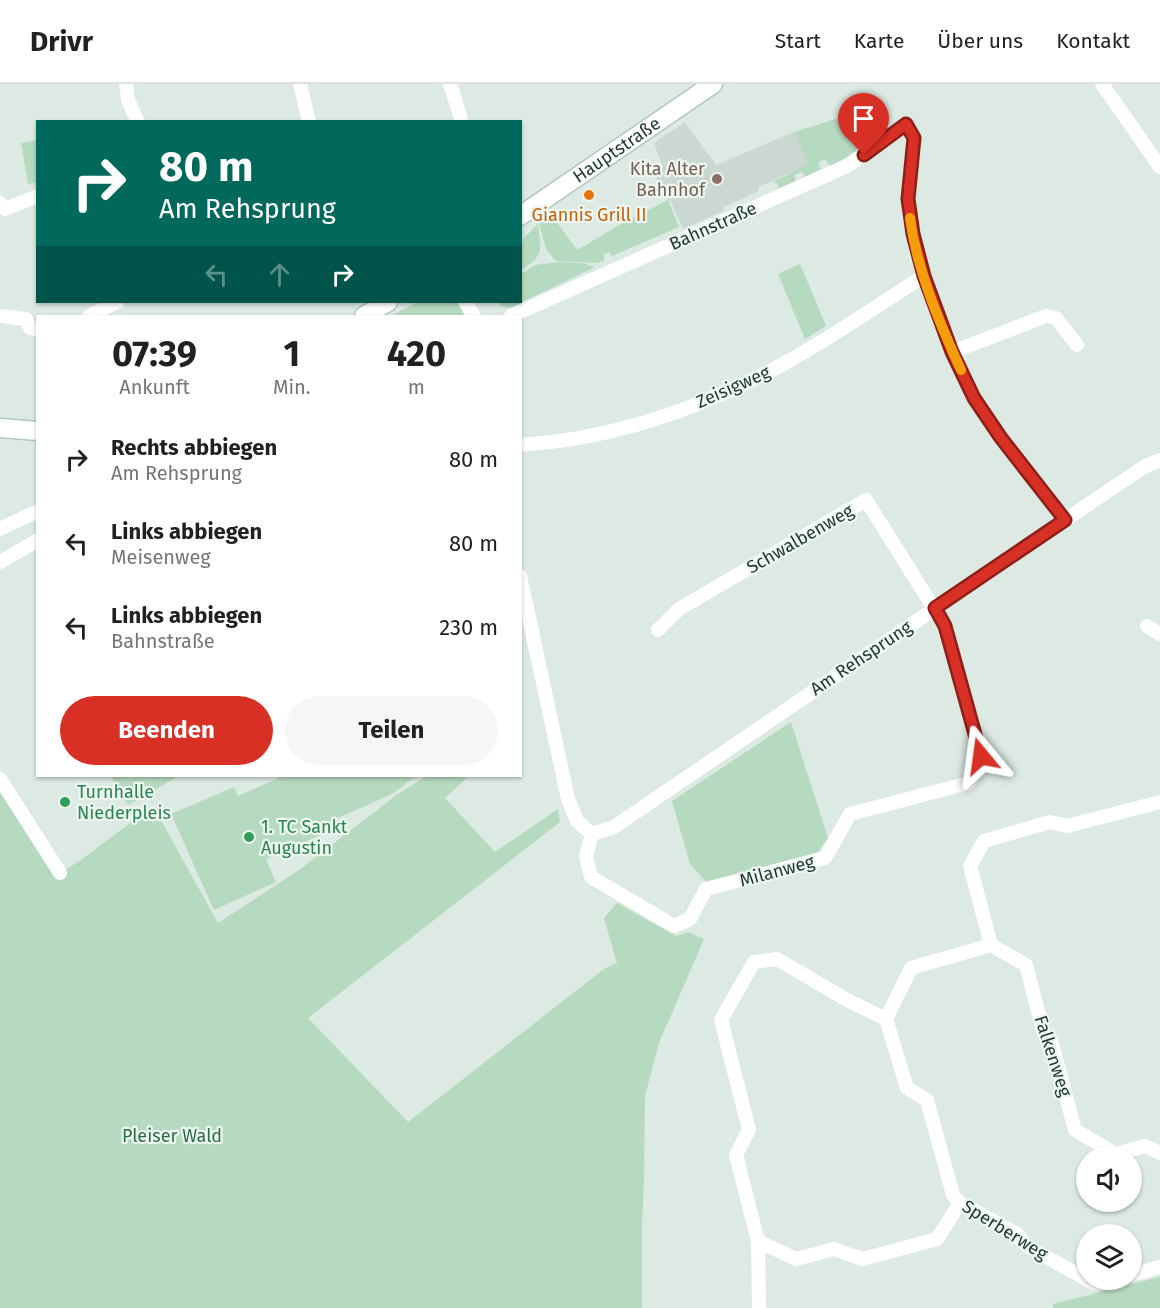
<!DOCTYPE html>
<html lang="de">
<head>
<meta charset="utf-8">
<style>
	body { margin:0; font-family:"Fira Sans",sans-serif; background:#f6f6f6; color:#202124; height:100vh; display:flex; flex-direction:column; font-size:22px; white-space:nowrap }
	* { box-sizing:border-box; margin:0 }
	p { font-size:20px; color:#757577 }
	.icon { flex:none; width:33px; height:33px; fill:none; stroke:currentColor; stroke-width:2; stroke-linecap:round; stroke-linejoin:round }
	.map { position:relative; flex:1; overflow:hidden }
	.panel { position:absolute; left:36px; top:231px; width:486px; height:462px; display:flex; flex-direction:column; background:#fff; border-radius:0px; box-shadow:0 2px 4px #0004 }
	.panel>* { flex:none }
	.guide { position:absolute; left:36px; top:36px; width:486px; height:183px; border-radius:0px; box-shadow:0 2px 4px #0004; background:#00695c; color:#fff; overflow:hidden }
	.buttons { position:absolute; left:1076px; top:1062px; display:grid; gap:12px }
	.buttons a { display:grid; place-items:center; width:66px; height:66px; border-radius:50%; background:#fff; box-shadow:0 2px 4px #0004; font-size:30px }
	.pin { position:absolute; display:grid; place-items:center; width:51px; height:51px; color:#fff; margin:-62px -26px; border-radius:50% 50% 50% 0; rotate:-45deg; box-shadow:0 0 6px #0007 }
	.pin .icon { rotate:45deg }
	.me { position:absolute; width:66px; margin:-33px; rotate:344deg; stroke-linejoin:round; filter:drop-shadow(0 0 4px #0008) }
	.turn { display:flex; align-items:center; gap:21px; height:126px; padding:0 24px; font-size:27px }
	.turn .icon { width:78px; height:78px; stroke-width:2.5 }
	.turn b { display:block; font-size:42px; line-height:51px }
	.lanes { display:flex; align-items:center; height:57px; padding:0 24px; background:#0003; justify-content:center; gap:30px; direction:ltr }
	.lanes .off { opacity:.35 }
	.eta { display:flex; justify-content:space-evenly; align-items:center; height:102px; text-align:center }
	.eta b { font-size:36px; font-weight:700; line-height:42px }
	.cta { display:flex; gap:12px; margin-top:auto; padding:12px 24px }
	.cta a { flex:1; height:69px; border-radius:36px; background:#d93025; color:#fff; font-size:24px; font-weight:700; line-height:69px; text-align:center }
	.cta a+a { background:#f6f6f6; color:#202124 }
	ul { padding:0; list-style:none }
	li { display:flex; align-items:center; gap:18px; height:84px; padding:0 24px }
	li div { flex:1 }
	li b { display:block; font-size:22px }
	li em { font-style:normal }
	header { display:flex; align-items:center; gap:36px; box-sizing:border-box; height:84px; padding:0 30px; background:#fff; border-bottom:2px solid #e0e0e0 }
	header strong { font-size:28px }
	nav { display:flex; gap:33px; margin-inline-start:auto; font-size:21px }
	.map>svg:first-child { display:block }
	.built { fill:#cbd8d2 }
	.green { fill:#b6dac0 }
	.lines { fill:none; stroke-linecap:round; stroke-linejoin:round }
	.secondary-casing { stroke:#b1c8bf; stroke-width:21 }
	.street { stroke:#fff; stroke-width:14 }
	.secondary { stroke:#fff; stroke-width:18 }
	.route-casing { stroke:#8d1f18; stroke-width:15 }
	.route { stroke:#d93025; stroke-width:10 }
	.slow { stroke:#f59e0b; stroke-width:10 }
	.education-dot { fill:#8d6e63; stroke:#edf6f1; stroke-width:2 }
	.food-dot { fill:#e8710a; stroke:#edf6f1; stroke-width:2 }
	.leisure-dot { fill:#2e9e5b; stroke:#edf6f1; stroke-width:2 }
	.labels { text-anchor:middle; stroke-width:4.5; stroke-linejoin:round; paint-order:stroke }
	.street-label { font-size:18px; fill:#1f3731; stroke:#edf6f1 }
	.education-label { font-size:18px; fill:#785e54; stroke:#edf6f1; text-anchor:end }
	.food-label { font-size:18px; fill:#c56008; stroke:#edf6f1 }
	.leisure-label { font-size:18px; fill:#27864d; stroke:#edf6f1; text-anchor:start }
	.park-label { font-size:18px; fill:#2b6d44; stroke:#edf6f1 }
</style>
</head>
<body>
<header>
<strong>Drivr</strong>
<nav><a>Start</a><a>Karte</a><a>Über uns</a><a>Kontakt</a></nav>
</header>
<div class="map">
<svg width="1160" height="1224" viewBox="0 0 1160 1224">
	<rect width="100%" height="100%" fill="#dde9e3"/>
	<!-- built -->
	<path class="built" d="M685,38l31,43 78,-33 16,32 -52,23 1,4 -35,16 -1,4 -40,18 -12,-27 -5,-4 -11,-23 6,-3 2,-5 -9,-24z"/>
	<!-- green -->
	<g class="green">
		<path d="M855,26l12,30 -14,14 -23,12 -5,-7 -7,4 3,6 -16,8 -3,-5 -8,3 2,6 -17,7 -2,-5 -5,-1 37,-18 -15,-32 45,-14z"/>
		<path d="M37,56v42l-9,2 -7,-41z"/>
		<path d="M668,116l11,27 -67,29 -3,-4 -6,3 2,5 -8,3 -41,-2 -10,-12 -7,-25 12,-10 26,36 46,-27z"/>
		<path d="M538,140c3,26 7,31 -17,46v-29z"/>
		<path d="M559,178l23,1 13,4 -83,40 -6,1 -6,-3 -1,-3h21l1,-28 14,-9z"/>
		<path d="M800,180l26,62 -21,13 -27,-65z"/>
		<path d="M417,218h42l4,8 1,6h-73z"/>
		<path d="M791,638l37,116 -10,14 -111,31 -17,-19 -18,-63z"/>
		<path d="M111,692h68l-51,29z"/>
		<path d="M283,692h133l-24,18 -63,28 3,8 -66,29 10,23 -62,28 -43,-96 63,-27 4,9z"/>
		<path d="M427,692h42l-24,22 50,54 63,-43 2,13 -252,196 100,104 196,-153 13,-6 -13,-45 13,-15 59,33 12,-4 16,7 -45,104 -14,53 -1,85 -2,45v82h-642v-529l60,94 21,-13 66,-50 11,5 60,108 81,-53 99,-76z"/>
		<path d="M1160,1193v31h-107v-4z"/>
	</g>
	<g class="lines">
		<defs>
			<g id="secondary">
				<path id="s1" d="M520,132l193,-132"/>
				<path d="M364,232l24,-14"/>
				<path d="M0,344l38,3"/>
			</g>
		</defs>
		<!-- secondary casing -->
		<use href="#secondary" class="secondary-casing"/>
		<!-- street -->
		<g class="street">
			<path d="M126,0l2,16 10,22"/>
			<path d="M300,0l9,38"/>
			<path d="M450,0l12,38"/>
			<path d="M1102,0l58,83"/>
			<path d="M0,119l5,6 33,-13"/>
			<path d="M465,218l9,14"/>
			<path d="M0,232l26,3 4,9 8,1"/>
			<path d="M89,232l28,-14"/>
			<path d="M511,232l336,-150 59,-42 8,14 -6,61 5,35 11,42 28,76 22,45 27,41 64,82"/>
			<path d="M952,268l94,-36 10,2 21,27"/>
			<path d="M520,361c93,-6 183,-37 265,-82 48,-26 93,-58 139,-87"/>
			<path d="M0,445l38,-18"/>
			<path d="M0,478l38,-22"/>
			<path d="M520,492l48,223 9,22 15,13"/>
			<path d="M1147,542l13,8"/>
			<path d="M0,695l60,94"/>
			<path d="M1160,718l-93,24 -17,-4 -66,19 -14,25 21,79 35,20 18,69 7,6 24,90 41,24 29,-8 15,7"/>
			<path d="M592,750l-6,22 5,21 83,49 16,-7 16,-30 119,-31 25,-44 119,-31 12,-27 -36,-130 -79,-126 -187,109 -21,21"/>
			<path d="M592,750l22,-7 451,-307 79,-53 16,-7"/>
			<path d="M991,861l-80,23 -25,51 21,69 20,12 26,95 7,8 57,31 10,12 59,33"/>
			<path d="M758,1157l38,18 38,-10 28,10 75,-20 23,-36"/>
			<path d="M1131,1191l29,-8"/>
			<path d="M1087,1196l9,4 17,-4"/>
			<path d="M759,1224l-1,-67 -22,-86 13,-25 -28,-110 33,-58 23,-3 70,41 39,19"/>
		</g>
		<!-- secondary -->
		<use href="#secondary" class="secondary"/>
	</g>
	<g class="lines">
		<defs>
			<path id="route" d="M864,71l42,-31 8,14 -6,61 5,35 11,42 28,76 22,46 27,40 64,82 -130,88 10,18 36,130"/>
		</defs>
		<!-- route casing -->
		<use href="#route" class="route-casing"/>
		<!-- route -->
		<use href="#route" class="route"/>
		<!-- slow -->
		<path class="slow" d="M910,134c7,52 29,104 51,152"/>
	</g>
	<!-- markers -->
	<circle class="education-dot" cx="717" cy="95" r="6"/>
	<circle class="food-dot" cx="589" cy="111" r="6"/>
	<g class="leisure-dot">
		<circle cx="65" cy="718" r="6"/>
		<circle cx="249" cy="753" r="6"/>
	</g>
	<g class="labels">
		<!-- street labels -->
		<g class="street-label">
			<text dy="6" stroke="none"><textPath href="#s1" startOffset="117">Hauptstraße</textPath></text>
			<text transform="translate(713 142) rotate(-24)" y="6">Bahnstraße</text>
			<text transform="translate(733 303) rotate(-24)" y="6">Zeisigweg</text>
			<text transform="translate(800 455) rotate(-30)" y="6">Schwalbenweg</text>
			<text transform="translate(861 574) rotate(-34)" y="6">Am Rehsprung</text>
			<text transform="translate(777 787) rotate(-15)" y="6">Milanweg</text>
			<text transform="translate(1053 972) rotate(72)" y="6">Falkenweg</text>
			<text transform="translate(1005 1146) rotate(32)" y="6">Sperberweg</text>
		</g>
		<!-- education labels -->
		<g class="education-label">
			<text x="705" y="91">Kita Alter<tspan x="705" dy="21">Bahnhof</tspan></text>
		</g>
		<!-- food labels -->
		<g class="food-label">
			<text x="589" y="137">Giannis Grill II</text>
		</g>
		<!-- leisure labels -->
		<g class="leisure-label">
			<text x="77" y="714">Turnhalle<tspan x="77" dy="21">Niederpleis</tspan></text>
			<text x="261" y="749">1. TC Sankt<tspan x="261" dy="21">Augustin</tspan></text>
		</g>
		<!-- park labels -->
		<g class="park-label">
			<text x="172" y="1058">Pleiser Wald</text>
		</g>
	</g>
</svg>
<div class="buttons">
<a><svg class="icon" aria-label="sound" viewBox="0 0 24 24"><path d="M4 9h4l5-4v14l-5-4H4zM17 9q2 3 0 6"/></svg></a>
<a><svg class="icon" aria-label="layers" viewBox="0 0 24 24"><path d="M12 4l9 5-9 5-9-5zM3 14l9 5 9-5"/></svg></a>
</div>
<div class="pin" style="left:864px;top:71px;background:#d93025"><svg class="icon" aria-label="arrive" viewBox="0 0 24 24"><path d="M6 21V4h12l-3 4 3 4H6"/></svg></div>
<svg class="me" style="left:981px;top:672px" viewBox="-20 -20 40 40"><path d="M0-17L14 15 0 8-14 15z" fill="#d93025" stroke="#fff" stroke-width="4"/></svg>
<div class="guide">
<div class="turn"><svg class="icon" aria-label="right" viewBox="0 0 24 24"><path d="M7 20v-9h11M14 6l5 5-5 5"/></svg><div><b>80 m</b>Am Rehsprung</div></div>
<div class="lanes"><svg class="icon off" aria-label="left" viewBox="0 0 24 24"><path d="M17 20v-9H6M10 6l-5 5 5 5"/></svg><svg class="icon off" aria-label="ahead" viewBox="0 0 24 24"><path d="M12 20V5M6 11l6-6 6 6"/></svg><svg class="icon" aria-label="right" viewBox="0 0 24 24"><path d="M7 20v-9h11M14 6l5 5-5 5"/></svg></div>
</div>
<section class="panel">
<div class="eta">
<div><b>07:39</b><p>Ankunft</p></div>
<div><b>1</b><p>Min.</p></div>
<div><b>420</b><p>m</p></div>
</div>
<ul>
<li><svg class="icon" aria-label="right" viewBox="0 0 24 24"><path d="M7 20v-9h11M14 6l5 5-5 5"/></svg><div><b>Rechts abbiegen</b><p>Am Rehsprung</p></div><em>80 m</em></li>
<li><svg class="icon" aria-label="left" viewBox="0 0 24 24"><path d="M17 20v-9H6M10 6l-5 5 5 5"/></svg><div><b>Links abbiegen</b><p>Meisenweg</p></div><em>80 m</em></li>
<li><svg class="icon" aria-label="left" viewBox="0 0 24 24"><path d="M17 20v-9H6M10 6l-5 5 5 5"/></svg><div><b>Links abbiegen</b><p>Bahnstraße</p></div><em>230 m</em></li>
</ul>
<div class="cta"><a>Beenden</a><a>Teilen</a></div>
</section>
</div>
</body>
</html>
